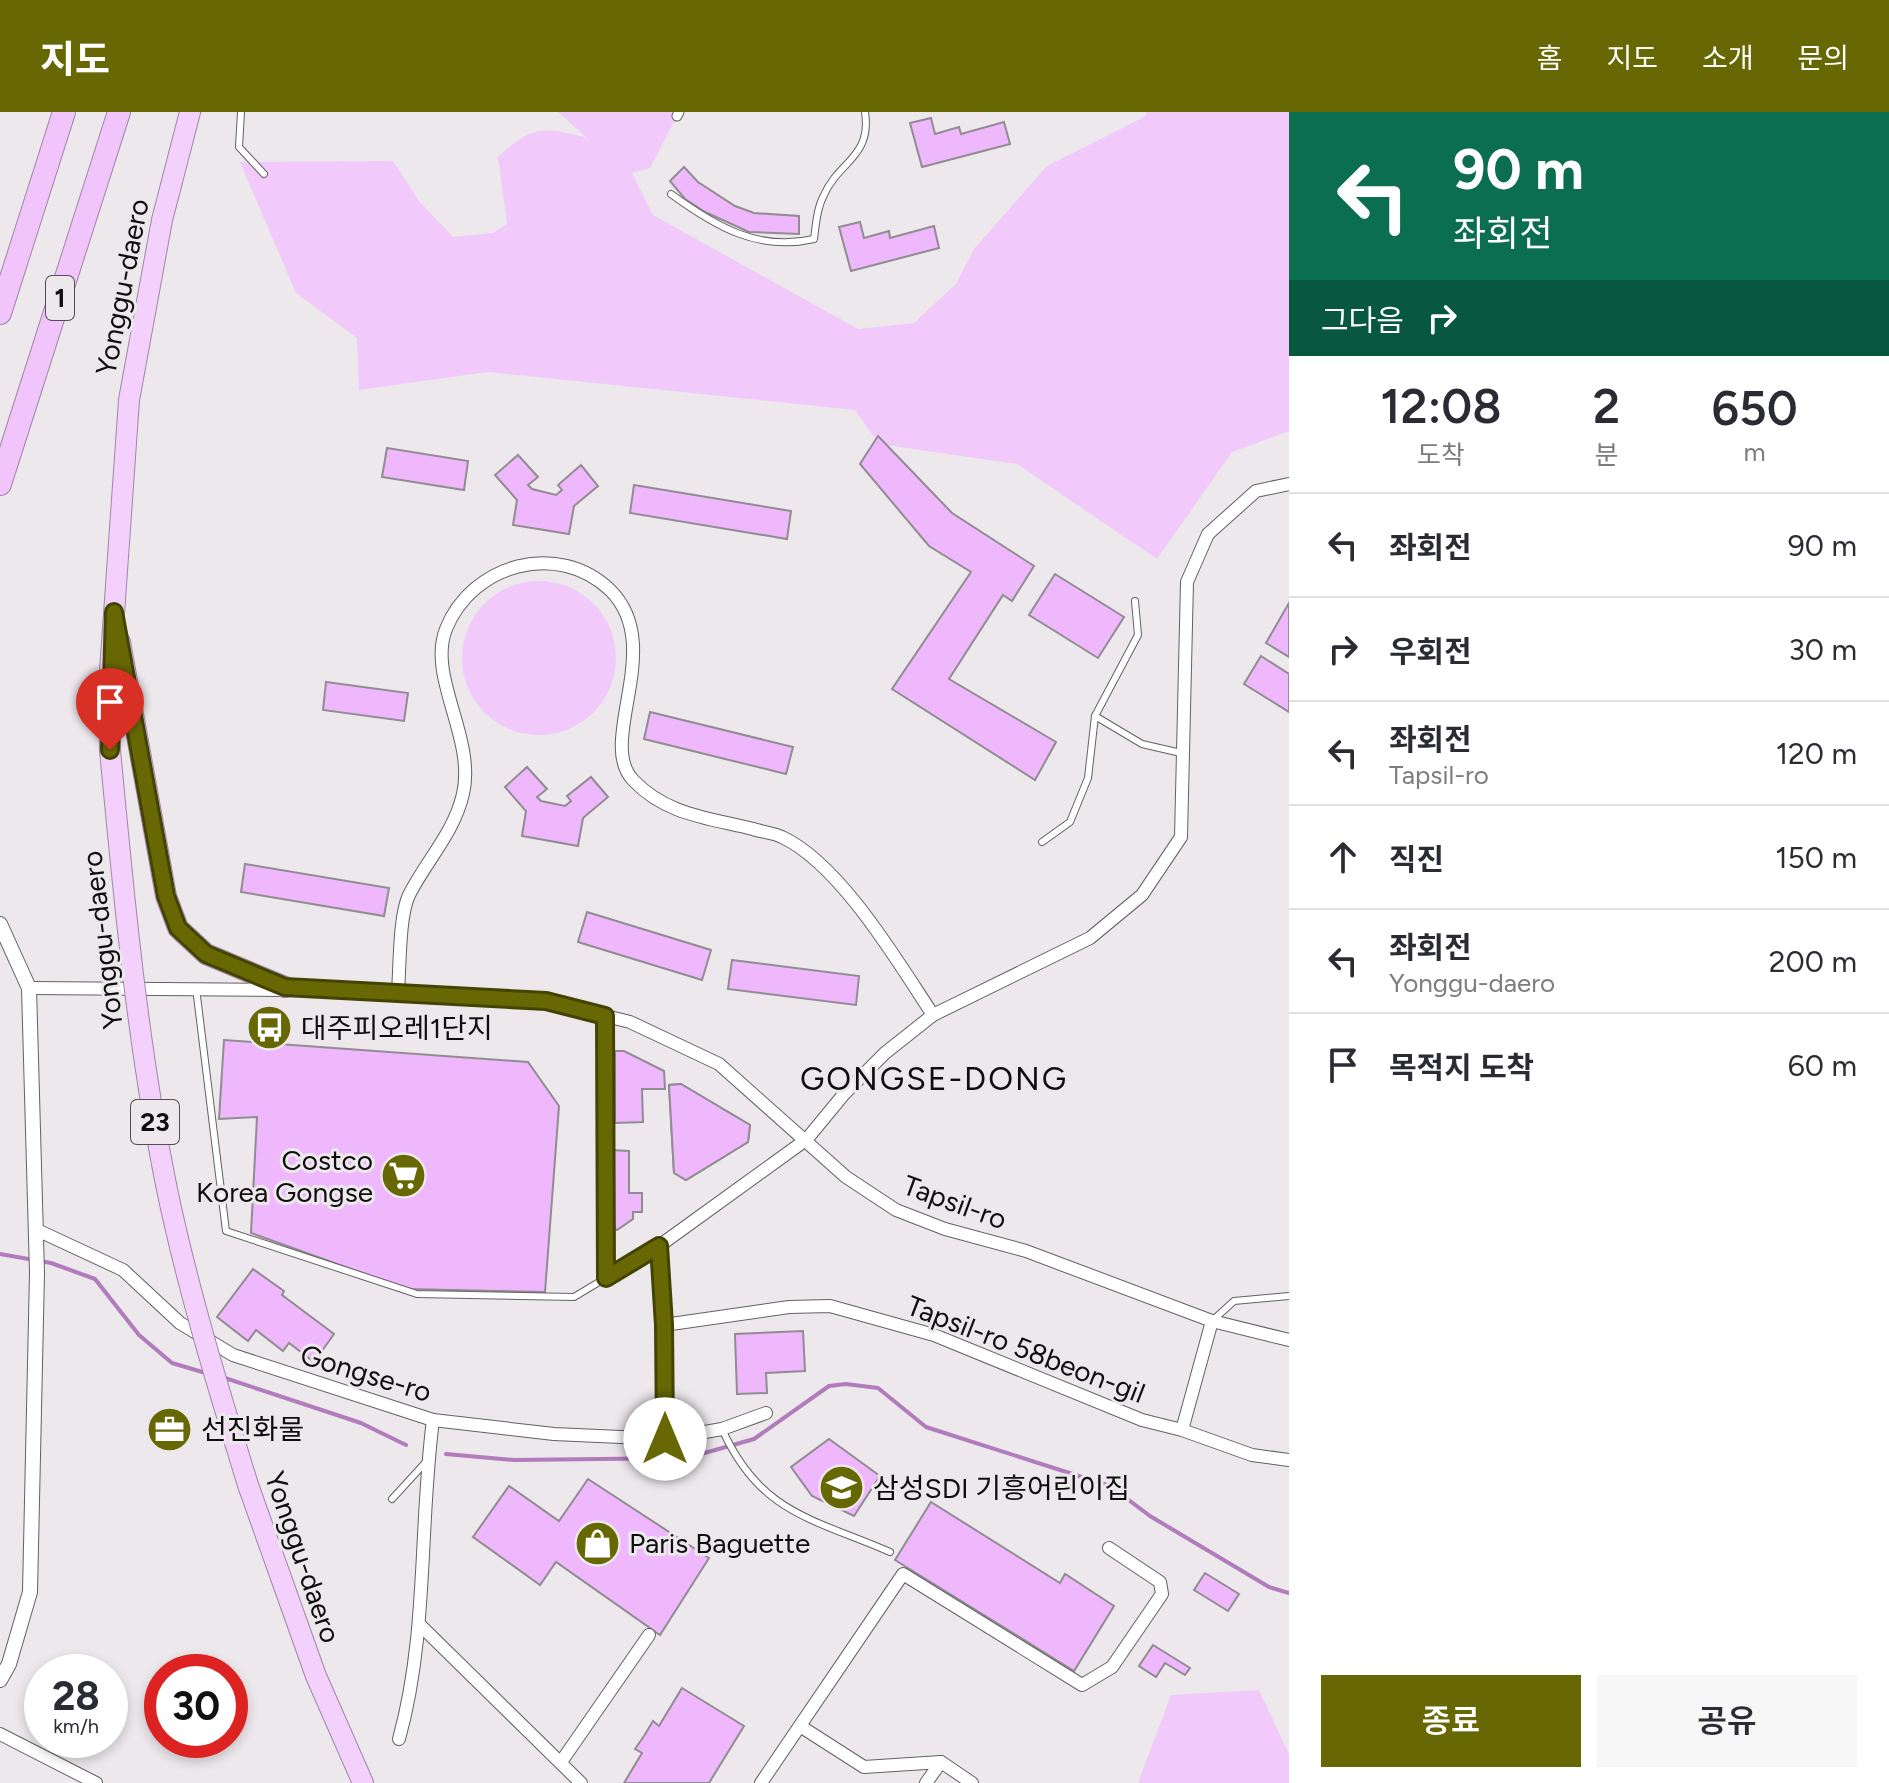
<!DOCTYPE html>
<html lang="ko">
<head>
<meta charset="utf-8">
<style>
	body { margin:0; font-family:Figtree,"Noto Sans KR",sans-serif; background:#f7f7f7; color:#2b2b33; height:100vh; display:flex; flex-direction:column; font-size:30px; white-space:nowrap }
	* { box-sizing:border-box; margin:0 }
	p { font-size:26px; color:#7c7c81 }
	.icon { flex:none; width:44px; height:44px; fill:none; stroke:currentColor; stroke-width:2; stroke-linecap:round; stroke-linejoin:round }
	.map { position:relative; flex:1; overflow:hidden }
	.panel { display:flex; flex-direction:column; background:#fff; width:600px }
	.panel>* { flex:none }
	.banner { background:#0b6e4f; color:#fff; overflow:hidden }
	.speed { position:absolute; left:24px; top:1542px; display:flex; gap:16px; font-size:40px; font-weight:700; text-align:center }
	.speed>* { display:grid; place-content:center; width:104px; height:104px; border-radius:50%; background:#fff; box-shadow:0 4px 12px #0003; line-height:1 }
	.speed small { font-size:20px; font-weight:400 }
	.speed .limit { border:12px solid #d22; background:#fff; color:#111 }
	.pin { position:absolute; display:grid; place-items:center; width:68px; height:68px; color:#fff; margin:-82px -34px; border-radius:50% 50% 50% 0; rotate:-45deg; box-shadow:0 0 8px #0007 }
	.pin .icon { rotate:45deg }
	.me { position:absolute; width:88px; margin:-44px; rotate:0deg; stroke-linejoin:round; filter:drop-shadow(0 0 6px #0008) }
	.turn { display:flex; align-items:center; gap:28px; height:168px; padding:0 32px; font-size:36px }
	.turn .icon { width:104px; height:104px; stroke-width:2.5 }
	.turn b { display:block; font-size:56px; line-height:68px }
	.then { display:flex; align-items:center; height:76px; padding:0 32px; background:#0003; gap:16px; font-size:30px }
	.eta { display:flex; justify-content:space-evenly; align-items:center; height:136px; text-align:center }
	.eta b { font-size:48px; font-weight:600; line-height:56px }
	.cta { display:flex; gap:16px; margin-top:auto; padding:16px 32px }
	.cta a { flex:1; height:92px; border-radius:0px; background:#676804; color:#fff; font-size:32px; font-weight:600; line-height:92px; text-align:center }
	.cta a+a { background:#f7f7f7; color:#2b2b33 }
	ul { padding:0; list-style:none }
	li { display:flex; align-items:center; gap:24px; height:104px; padding:0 32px; border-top:2px solid #e1e1e2 }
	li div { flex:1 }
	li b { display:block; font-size:30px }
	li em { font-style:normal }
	header { display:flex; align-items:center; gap:48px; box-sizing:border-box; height:112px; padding:0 40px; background:#676804; color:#fff }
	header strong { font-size:38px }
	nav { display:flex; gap:44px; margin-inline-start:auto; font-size:28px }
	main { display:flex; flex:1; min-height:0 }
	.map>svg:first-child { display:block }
	.green { fill:#f2c9fb }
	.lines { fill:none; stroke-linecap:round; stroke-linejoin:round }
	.stream { stroke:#b17bbc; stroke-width:4 }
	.building { fill:#f0b8fc; stroke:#908c91; stroke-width:2; fill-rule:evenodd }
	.service-casing { stroke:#646065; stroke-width:8 }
	.pedestrian-casing { stroke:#646065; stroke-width:11 }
	.minor-casing { stroke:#646065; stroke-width:14 }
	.tertiary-casing { stroke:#646065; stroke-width:16 }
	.trunk-casing { stroke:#a284a8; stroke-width:22 }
	.motorway-casing { stroke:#a284a8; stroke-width:24 }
	.service { stroke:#fff; stroke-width:6 }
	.pedestrian { stroke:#fff; stroke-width:9 }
	.minor { stroke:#fff; stroke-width:12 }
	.tertiary { stroke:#fff; stroke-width:14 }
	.trunk { stroke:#f4d0fc; stroke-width:20 }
	.motorway { stroke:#f1c4fb; stroke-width:22 }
	.trunk-bridge-casing { stroke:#a284a8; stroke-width:22; stroke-linecap:butt }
	.trunk-bridge { stroke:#f4d0fc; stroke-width:20 }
	.route-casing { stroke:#434403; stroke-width:20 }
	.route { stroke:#676804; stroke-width:14 }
	.labels { text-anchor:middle; stroke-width:6; stroke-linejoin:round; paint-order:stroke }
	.shield { fill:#ece8ec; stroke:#514f51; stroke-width:2 }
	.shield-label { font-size:26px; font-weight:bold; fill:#0f0e0f }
	.street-label { font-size:28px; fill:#0f0e0f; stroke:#ece8ec }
	.poi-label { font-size:28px; fill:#0f0e0f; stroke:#ece8ec; text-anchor:start }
	.quarter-label { font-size:32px; letter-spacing:2px; fill:#0f0e0f; stroke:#ece8ec }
</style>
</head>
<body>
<header>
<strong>지도</strong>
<nav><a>홈</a><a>지도</a><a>소개</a><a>문의</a></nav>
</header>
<main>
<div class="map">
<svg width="1289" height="1671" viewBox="0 0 1289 1671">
	<rect width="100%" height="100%" fill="#ece8ec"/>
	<!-- green -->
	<g class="green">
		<path d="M558,0h113l6,4 -27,52 -18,5 21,42 205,114 56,-6 42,-39 18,-35 73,-83 99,-50v-4h143v319l-57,21 -75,107 -140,-95 -138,-20 -24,-34 -367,-38 -129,18 -2,-52 -61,-45 -56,-131 153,-1 26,40 34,36 40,-4 14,-9 -9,-67c34,-31 45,-31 89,-19z"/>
		<circle cx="539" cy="546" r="77"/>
		<path d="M1259,1578l30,64v29h-151l33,-88z"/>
	</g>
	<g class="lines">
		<!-- stream -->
		<g class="stream">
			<path d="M0,1142l51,9 44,16 44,56 33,28 37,11"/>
			<path d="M225,1266l136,45 45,22"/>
			<path d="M446,1342l68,6 173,-2 67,-19 75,-53 17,-2 32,4 48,39 184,59 40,30 119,71 20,6"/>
		</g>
	</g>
	<!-- building -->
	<g class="building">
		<path d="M931,6l4,16 24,-7 2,7 43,-12 6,22 -88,23 -12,-44z"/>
		<path d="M684,55l14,15 37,24 19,7 45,3v18l-50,-2 -44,-20 -20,-13 -15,-18z"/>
		<path d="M860,110l4,16 25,-7 1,7 44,-12 5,22 -88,23 -12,-44z"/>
		<path d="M878,324l74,77 82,53 -22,35 -9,-6 -54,84 107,63 -21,38 -143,-91 79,-117 -42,-26 -69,-82z"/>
		<path d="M387,336l81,13 -4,29 -82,-13z"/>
		<path d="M518,343l20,22 -10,8 4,4 24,6 6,-5 -4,-5 23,-20 17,21 -24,20 -5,28 -56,-9 4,-25 -22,-25z"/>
		<path d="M634,373l157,26 -4,28 -157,-26z"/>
		<path d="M1055,462l69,43 -26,41 -69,-43z"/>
		<path d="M1289,491v54l-23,-14z"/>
		<path d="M1261,544l28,18v38l-45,-28z"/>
		<path d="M326,570l82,11 -4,28 -81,-11z"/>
		<path d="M650,600l143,35 -7,27 -142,-35z"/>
		<path d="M527,655l20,22 -10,8 4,4 24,5 6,-5 -4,-5 24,-19 17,20 -25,21 -5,28 -56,-10 4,-25 -21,-24z"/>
		<path d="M245,752l144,24 -5,28 -143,-24z"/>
		<path d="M587,800l124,38 -9,30 -124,-38z"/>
		<path d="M732,848l127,16 -3,29 -128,-16z"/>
		<path d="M224,928l304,22 31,44 -14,186 -138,-3 -156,-56 6,-116 -38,2z"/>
		<path d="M615,939h9l40,20 1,18h-23l1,33 -28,1z"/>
		<path d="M681,972l69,41 -2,17 -62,38 -12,-7 -5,-88zM694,1005l19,12 -18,14z"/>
		<path d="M681,972l69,41 -2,17 -62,38 -12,-7 -5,-88z"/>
		<path d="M611,1038l18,1v42h13v19h-9v7l-16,11 -6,-3z"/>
		<path d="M253,1157l31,22 -2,4 52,39 -20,28 -25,-19 -6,8 -27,-21 -8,11 -31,-24z"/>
		<path d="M803,1219l2,40 -39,2 1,20 -30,1 -2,-60z"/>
		<path d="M829,1327l51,37 -26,40 -42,-20 -21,-29z"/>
		<path d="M588,1367l121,79 -49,77 -104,-73 -16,23 -67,-48 36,-51 50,35z"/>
		<path d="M931,1390l129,81 5,-9 49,32 -40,65 -179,-111z"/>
		<path d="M1205,1461l34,21 -11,17 -34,-21z"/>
		<path d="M1153,1533l37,23 -5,7 -20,-12 -9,14 -17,-11z"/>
		<path d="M682,1576l62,38 -35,57h-85l18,-30 -7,-4 9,-13 9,-15 6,5z"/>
	</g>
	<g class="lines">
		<defs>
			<g id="service">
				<path d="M241,0l-2,35 25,27"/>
				<path d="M671,82c44,32 87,58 143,45 2,-15 3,-31 10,-44 14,-33 48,-38 41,-83"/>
				<path d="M1095,604l47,28 39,9"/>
				<path d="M1042,730l28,-20 18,-44 7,-62 43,-81 -3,-34"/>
				<path d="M196,876l30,243 191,63 157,3 85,-51"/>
				<path d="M605,904l1,262"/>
				<path d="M1212,1209l22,-20 55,-5"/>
				<path d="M722,1317c38,84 89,89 168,123"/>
				<path d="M392,1387l33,-36"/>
			</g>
			<path id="pedestrian" d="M677,4l2,-4"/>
			<g id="minor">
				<path d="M29,876l369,3 148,10 84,21 89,42 127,113 50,33 49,19 81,22 186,70 77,19"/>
				<path d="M398,879c2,-25 1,-75 11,-96 17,-34 45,-62 54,-101 13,-56 -36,-117 -17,-165 26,-65 112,-89 164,-39 57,56 -14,151 23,190 33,35 76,38 120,49 9,3 21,4 29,8 58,27 116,125 151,178"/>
				<path d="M37,1118l86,40 57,53 53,32 200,65 121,14 111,5 57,-10 44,-16"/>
				<path d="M1212,1209l-30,109 70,25 37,5"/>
				<path d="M664,1213l125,-18 41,-1 104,29 208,85 40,10"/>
				<path d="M665,1327l-1,-114 -5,-79 148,-107 37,-45 41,-41 48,-38 157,-77 52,-43 39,-58 6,-255 21,-48 48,-43 33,-7"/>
				<path d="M421,1514l160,157"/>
				<path d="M800,1614l64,41 77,-5 31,21"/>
				<path d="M0,1622l96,49"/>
				<path d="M399,1627c29,-105 20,-212 34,-319"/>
				<path d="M561,1650l88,-127"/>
				<path d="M761,1671l142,-209 179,111 30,-18 50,-73 -2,-12 -51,-34"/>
				<path d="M926,1671l15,-21"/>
			</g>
			<path id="tertiary" d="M0,812l29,64 8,285 -7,319 -21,72 -9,16"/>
			<g id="trunk">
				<path d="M120,530l46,254 12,32 28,26 79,33"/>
				<path d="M110,638l-1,-65 20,-285 33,-180 28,-108"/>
				<path d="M248,1373l68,191 47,107"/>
			</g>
			<g id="motorway">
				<path d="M0,201l64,-201"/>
				<path d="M0,372l119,-372"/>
			</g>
		</defs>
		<!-- service casing -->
		<use href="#service" class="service-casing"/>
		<!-- pedestrian casing -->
		<use href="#pedestrian" class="pedestrian-casing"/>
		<!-- minor casing -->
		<use href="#minor" class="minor-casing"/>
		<!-- tertiary casing -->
		<use href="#tertiary" class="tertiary-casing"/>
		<!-- trunk casing -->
		<use href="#trunk" class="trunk-casing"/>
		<!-- motorway casing -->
		<use href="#motorway" class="motorway-casing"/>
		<!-- service -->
		<use href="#service" class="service"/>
		<!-- pedestrian -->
		<use href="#pedestrian" class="pedestrian"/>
		<!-- minor -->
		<use href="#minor" class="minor"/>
		<!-- tertiary -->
		<use href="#tertiary" class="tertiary"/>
		<!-- trunk -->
		<use href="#trunk" class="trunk"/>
		<!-- motorway -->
		<use href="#motorway" class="motorway"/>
		<defs>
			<path id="trunk-bridge" d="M110,638c14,150 28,301 59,449 21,97 50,192 79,286"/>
		</defs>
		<!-- trunk-bridge casing -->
		<use href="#trunk-bridge" class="trunk-bridge-casing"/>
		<!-- trunk-bridge -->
		<use href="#trunk-bridge" class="trunk-bridge"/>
	</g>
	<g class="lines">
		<defs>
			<path id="route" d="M110,638l4,-138 52,284 12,32 28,26 79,33 261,14 59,15 1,262 53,-32 5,79 1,114"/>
		</defs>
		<!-- route casing -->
		<use href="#route" class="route-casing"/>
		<!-- route -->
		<use href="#route" class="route"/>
	</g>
	<!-- icons -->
	<defs>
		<symbol id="bus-disc" viewBox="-11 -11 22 22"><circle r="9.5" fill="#676804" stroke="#ece8ec"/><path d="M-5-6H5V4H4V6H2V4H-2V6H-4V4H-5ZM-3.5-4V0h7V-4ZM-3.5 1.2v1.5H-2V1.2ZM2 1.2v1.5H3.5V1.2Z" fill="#fff"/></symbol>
		<symbol id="supermarket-disc" viewBox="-11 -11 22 22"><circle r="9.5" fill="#676804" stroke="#ece8ec"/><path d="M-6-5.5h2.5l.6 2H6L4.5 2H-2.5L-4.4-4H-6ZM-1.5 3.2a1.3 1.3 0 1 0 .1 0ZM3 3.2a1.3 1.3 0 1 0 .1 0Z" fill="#fff"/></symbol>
		<symbol id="office-disc" viewBox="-11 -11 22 22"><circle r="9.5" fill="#676804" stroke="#ece8ec"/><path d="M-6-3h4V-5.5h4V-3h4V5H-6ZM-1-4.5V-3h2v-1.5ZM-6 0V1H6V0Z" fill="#fff"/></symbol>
		<symbol id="school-disc" viewBox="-11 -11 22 22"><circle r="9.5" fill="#676804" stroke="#ece8ec"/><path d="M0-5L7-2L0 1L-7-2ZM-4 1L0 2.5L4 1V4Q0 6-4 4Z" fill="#fff"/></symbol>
		<symbol id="shop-disc" viewBox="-11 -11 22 22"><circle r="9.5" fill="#676804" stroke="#ece8ec"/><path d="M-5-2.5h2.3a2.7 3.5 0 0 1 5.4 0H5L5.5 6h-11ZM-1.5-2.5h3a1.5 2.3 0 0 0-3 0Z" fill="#fff"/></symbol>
	</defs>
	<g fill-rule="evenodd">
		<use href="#bus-disc" x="244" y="890" width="51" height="51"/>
		<use href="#supermarket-disc" x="378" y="1038" width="51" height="51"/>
		<use href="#office-disc" x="144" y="1292" width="51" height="51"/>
		<use href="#school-disc" x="816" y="1350" width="51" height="51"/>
		<use href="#shop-disc" x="572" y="1406" width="51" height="51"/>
	</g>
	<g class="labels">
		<!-- shield labels -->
		<g class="shield">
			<rect x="46" y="164" width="28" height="44" rx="6"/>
			<rect x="131" y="988" width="48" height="44" rx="6"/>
		</g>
		<g class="shield-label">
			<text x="60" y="195">1</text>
			<text x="155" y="1019">23</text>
		</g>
		<!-- street labels -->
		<g class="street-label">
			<text transform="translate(122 175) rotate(-79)" y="10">Yonggu-daero</text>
			<text transform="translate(102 828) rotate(-97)" y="10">Yonggu-daero</text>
			<text transform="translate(955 1090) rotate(20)" y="10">Tapsil-ro</text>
			<text transform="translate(1026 1237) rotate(21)" y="10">Tapsil-ro 58beon-gil</text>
			<text transform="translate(366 1261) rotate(17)" y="10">Gongse-ro</text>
			<text transform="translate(303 1445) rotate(71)" y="10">Yonggu-daero</text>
		</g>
		<!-- poi labels -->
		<g class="poi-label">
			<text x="301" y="926">대주피오레1단지</text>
			<text x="373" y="1058" text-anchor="end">Costco<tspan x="373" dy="32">Korea Gongse</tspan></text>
			<text x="201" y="1327">선진화물</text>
			<text x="873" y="1386">삼성SDI 기흥어린이집</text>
			<text x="629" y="1441">Paris Baguette</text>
		</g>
		<!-- quarter labels -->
		<g class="quarter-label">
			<text x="934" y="978">GONGSE-DONG</text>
		</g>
	</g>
</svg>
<div class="speed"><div>28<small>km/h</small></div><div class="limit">30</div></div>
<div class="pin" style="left:110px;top:638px;background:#d93025"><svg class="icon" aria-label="arrive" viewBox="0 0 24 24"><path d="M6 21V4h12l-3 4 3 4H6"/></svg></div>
<svg class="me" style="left:665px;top:1327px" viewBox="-20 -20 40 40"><circle r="19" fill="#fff"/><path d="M0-13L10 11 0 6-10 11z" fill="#676804"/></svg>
</div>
<section class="panel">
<div class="banner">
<div class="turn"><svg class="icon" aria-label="left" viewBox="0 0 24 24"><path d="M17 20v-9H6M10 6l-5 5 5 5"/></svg><div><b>90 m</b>좌회전</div></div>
<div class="then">그다음<svg class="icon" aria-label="right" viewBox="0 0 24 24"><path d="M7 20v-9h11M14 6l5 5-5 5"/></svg></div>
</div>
<div class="eta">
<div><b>12:08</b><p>도착</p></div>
<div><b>2</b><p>분</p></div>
<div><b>650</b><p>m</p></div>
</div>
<ul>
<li><svg class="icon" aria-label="left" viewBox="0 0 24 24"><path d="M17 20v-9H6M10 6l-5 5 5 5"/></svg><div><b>좌회전</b></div><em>90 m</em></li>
<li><svg class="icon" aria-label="right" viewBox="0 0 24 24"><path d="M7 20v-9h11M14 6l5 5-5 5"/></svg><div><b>우회전</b></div><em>30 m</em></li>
<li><svg class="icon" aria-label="left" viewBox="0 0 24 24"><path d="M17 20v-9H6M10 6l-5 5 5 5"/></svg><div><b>좌회전</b><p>Tapsil-ro</p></div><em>120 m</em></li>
<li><svg class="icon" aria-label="ahead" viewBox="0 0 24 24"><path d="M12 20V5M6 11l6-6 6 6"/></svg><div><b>직진</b></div><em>150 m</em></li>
<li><svg class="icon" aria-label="left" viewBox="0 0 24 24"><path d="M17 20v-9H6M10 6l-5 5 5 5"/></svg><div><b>좌회전</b><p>Yonggu-daero</p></div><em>200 m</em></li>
<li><svg class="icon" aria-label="arrive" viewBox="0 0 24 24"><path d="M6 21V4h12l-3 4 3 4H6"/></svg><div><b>목적지 도착</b></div><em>60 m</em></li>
</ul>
<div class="cta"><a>종료</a><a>공유</a></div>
</section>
</main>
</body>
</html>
